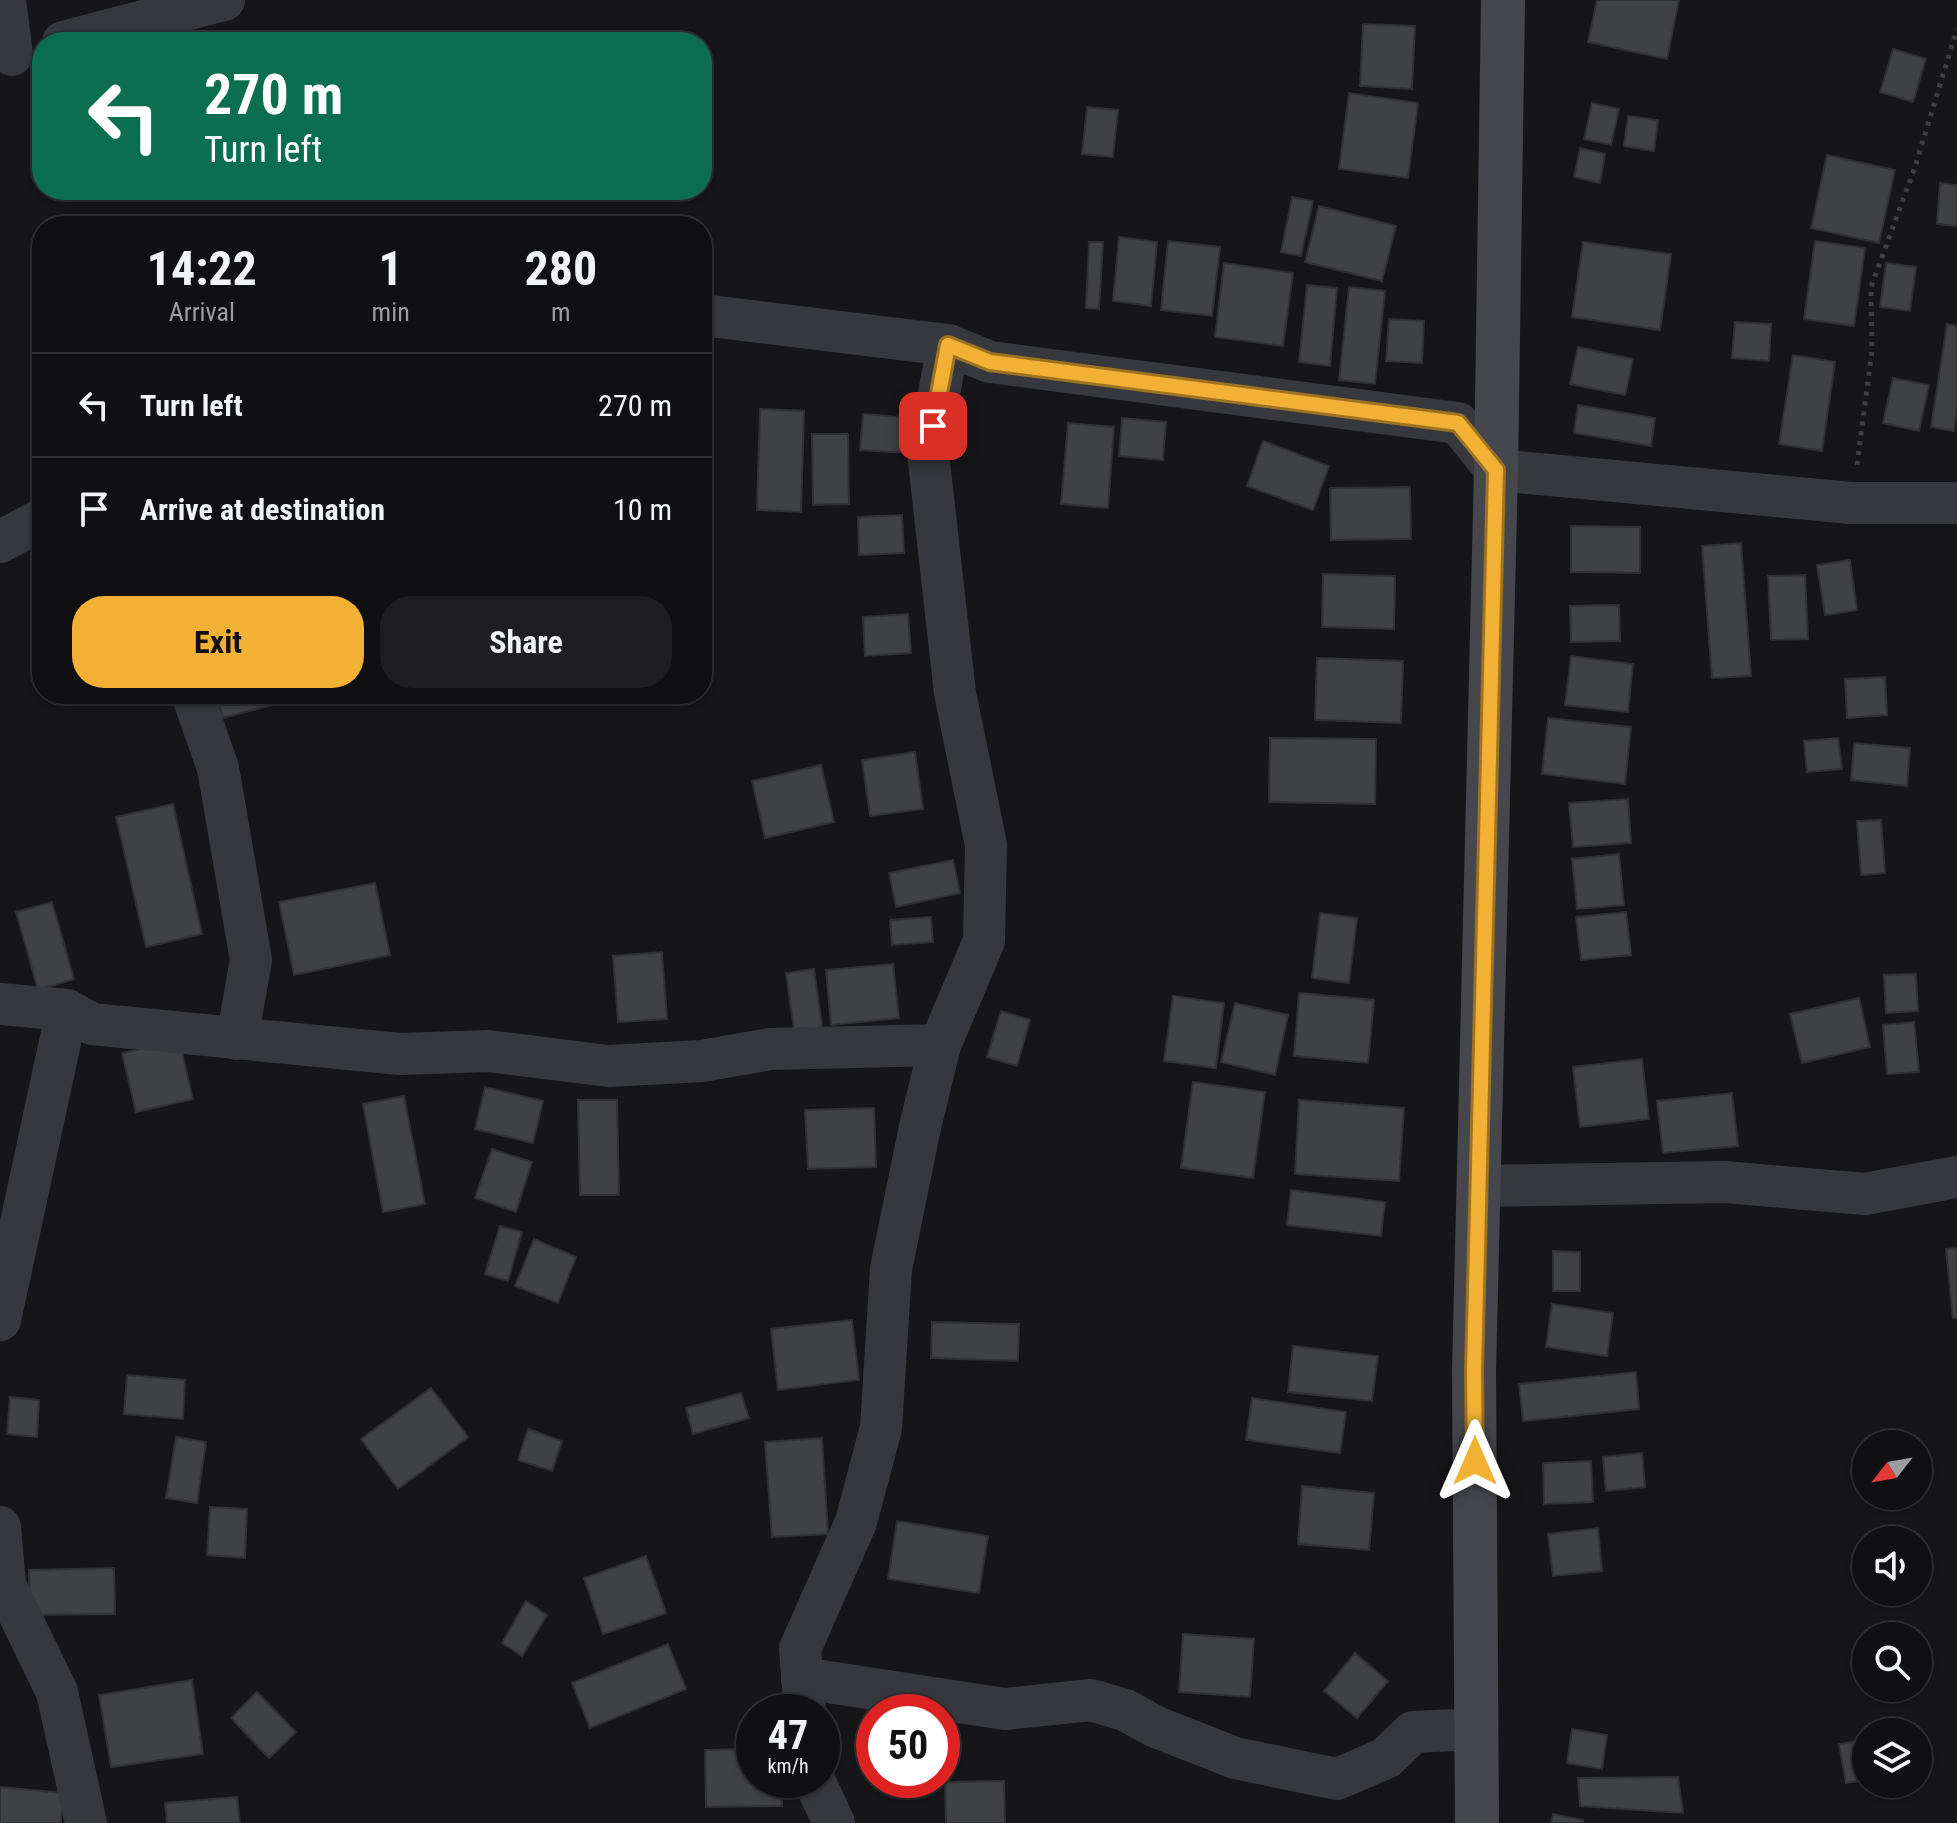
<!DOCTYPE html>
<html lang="en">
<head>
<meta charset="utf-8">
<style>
	body { margin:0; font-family:"Roboto Condensed",sans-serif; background:#1e1e20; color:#f1f3f6; height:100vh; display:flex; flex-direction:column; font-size:30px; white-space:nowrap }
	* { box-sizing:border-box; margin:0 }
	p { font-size:26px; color:#9c9d9f }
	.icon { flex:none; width:44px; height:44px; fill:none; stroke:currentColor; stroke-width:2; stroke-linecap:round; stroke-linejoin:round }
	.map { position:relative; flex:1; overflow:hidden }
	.sheet { position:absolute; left:32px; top:216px; width:680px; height:488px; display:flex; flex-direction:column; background:#101012; border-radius:32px; box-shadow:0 2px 6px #0004,0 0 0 2px #303032 }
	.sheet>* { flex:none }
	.hud { position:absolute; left:32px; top:32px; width:680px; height:168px; border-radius:32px; box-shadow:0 2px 6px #0004,0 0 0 2px #303032; background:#0b6e4f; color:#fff; overflow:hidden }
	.needle { width:52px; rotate:239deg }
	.tools { position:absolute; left:1852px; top:1430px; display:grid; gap:16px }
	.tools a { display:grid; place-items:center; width:80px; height:80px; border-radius:50%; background:#101012; box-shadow:0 2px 6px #0004,0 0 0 2px #303032; font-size:40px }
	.speed { position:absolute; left:736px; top:1694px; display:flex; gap:16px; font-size:40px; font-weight:700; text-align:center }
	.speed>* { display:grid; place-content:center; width:104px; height:104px; border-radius:50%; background:#101012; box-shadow:0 2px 6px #0004,0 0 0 2px #303032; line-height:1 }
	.speed small { font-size:20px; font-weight:400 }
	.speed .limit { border:12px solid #d22; background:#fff; color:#111 }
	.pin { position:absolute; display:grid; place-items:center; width:68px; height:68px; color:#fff; margin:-34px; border-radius:16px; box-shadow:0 4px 12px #0006 }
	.me { position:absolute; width:88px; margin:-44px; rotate:0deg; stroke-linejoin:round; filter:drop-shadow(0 0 6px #0008) }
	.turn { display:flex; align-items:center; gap:28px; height:168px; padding:0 40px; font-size:36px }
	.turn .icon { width:104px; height:104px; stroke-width:2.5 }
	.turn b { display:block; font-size:56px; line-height:68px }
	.eta { display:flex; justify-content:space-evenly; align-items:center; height:136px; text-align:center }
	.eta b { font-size:48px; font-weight:700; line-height:56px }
	.primary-button { display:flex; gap:16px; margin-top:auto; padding:16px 40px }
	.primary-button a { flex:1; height:92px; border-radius:32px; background:#f2b134; color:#111; font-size:32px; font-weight:700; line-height:92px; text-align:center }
	.primary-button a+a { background:#1e1e20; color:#f1f3f6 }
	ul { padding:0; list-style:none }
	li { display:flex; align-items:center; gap:24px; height:104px; padding:0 40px; border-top:2px solid #303032 }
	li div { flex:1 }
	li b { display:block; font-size:30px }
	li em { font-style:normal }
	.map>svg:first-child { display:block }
	.building { fill:#404145; stroke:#303034; stroke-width:2 }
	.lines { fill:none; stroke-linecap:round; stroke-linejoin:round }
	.path { stroke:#3d3f44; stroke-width:5; stroke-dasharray:4 6; stroke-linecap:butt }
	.street { stroke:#37383d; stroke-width:42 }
	.secondary { stroke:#45474d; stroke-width:44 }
	.route-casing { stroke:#9d7322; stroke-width:20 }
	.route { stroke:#f2b134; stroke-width:14 }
</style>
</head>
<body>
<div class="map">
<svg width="1957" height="1823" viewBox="0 0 1957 1823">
	<rect width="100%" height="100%" fill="#161618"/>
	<!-- building -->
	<g class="building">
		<path d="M1597,0h82l-12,59 -79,-17z"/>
		<path d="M1363,24l52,2 -3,63 -52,-3z"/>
		<path d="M1893,49l33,10 -13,43 -33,-10z"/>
		<path d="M1349,93l69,10 -10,75 -69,-9z"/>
		<path d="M1592,103l27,6 -8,36 -27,-6z"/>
		<path d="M1087,107l31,3 -5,47 -31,-3z"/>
		<path d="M1628,116l30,4 -4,31 -30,-5z"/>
		<path d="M1580,148l25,6 -5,29 -26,-6z"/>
		<path d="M1827,155l68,15 -16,73 -68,-15z"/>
		<path d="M1940,183l17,2v41l-20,-2z"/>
		<path d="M1292,197l21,4 -12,55 -20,-4z"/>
		<path d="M1319,206l77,20 -14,55 -77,-19z"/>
		<path d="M1119,237l38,5 -6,64 -38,-5z"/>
		<path d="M1168,241l52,6 -8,69 -51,-6z"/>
		<path d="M1815,241l50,7 -11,78 -50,-7z"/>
		<path d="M1089,242h14l-4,67 -13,-1z"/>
		<path d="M1583,242l88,12 -11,76 -88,-13z"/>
		<path d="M1224,263l69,10 -10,73 -68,-9z"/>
		<path d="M1886,263l30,4 -6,44 -30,-4z"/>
		<path d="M1307,285l30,3 -7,78 -31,-4z"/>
		<path d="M1349,287l36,4 -10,93 -36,-4z"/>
		<path d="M1389,319l35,2 -2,42 -36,-2z"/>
		<path d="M1735,322l36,2 -2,37 -37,-3z"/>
		<path d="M1947,324l10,2v83l-3,22 -23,-4z"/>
		<path d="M1578,347l55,12 -8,36 -55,-11z"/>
		<path d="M1793,355l42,7 -13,89 -43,-7z"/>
		<path d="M1893,378l36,7 -10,46 -36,-8z"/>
		<path d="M1578,405l77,13 -4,28 -77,-13z"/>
		<path d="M760,409l44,2 -3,101 -44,-2z"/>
		<path d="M863,414l51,4 -3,35 -51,-3z"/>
		<path d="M1122,418l44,4 -3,38 -44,-4z"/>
		<path d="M1068,423l46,4 -6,81 -47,-4z"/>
		<path d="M812,434h36l1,70 -36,1z"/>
		<path d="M1263,441l66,25 -16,44 -66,-24z"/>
		<path d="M1410,487l1,52 -80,1 -1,-52z"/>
		<path d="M902,515l2,38 -45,2 -1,-38z"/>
		<path d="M1571,526l69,1v46l-69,-1z"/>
		<path d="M1741,543l10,133 -39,2 -10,-132z"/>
		<path d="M1850,560l7,50 -32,5 -8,-50z"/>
		<path d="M1323,574l72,2 -1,53 -72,-2z"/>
		<path d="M1805,575l3,64 -37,1 -3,-64z"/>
		<path d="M1619,605l1,36 -49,1 -1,-36z"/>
		<path d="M908,614l3,39 -46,3 -2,-39z"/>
		<path d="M1571,656l62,8 -5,48 -63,-7z"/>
		<path d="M1317,658l86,3 -2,62 -86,-3z"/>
		<path d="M1885,677l2,38 -40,3 -2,-39z"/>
		<path d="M216,694h85v3l-78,21z"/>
		<path d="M1548,718l83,9 -6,57 -83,-10z"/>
		<path d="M1270,738l106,1 -1,65 -106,-2z"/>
		<path d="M1838,738l4,31 -35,3 -3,-31z"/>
		<path d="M1854,743l56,5 -3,38 -56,-6z"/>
		<path d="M915,752l8,57 -53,7 -8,-56z"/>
		<path d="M821,765l13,57 -69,16 -13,-57z"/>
		<path d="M1628,799l3,44 -58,4 -4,-44z"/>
		<path d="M173,804l29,130 -56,13 -30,-130z"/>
		<path d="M1881,820l4,53 -24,2 -4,-54z"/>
		<path d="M1619,854l5,51 -47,4 -5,-50z"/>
		<path d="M953,860l7,33 -64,14 -7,-34z"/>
		<path d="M375,883l15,72 -96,20 -15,-73z"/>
		<path d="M52,902l22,77 -36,11 -22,-78z"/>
		<path d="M1626,912l5,43 -50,5 -5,-43z"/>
		<path d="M1320,913l37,5 -8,65 -37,-5z"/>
		<path d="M931,917l2,25 -41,3 -2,-25z"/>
		<path d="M662,952l5,67 -49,3 -5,-66z"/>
		<path d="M893,964l6,54 -68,7 -5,-55z"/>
		<path d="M814,969l9,64 -28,4 -9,-64z"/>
		<path d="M1916,974l2,37 -32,2 -2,-38z"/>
		<path d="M1299,993l75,7 -6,63 -74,-7z"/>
		<path d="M1173,996l51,7 -8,65 -52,-7z"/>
		<path d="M1859,998l11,49 -68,16 -12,-49z"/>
		<path d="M1235,1003l53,12 -13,60 -54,-13z"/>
		<path d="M1001,1011l29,9 -13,46 -30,-9z"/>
		<path d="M1914,1022l5,50 -32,2 -4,-49z"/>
		<path d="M179,1040l14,59 -57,13 -14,-59z"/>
		<path d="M1642,1059l7,60 -69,8 -7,-60z"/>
		<path d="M1193,1082l72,10 -12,86 -72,-10z"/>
		<path d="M485,1087l58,14 -10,42 -58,-14z"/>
		<path d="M1732,1093l6,53 -75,7 -6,-52z"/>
		<path d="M404,1096l21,108 -42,8 -20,-108z"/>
		<path d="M578,1100h39l2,95h-39z"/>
		<path d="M1299,1100l105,8 -5,73 -104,-7z"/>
		<path d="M874,1108l2,59 -68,2 -3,-59z"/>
		<path d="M492,1149l40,13 -16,50 -41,-14z"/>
		<path d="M1291,1190l94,12 -4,34 -94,-11z"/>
		<path d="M500,1226l22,6 -14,49 -23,-7z"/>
		<path d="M534,1239l42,18 -18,46 -43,-17z"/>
		<path d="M1957,1248v70h-4l-7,-69z"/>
		<path d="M1553,1251l27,1v39h-27z"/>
		<path d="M1552,1304l61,9 -6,43 -61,-9z"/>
		<path d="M852,1320l7,60 -81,10 -7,-61z"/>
		<path d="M932,1322l87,2 -1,37 -87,-3z"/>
		<path d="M1293,1346l85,10 -6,45 -84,-9z"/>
		<path d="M1636,1372l3,37 -116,12 -4,-37z"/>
		<path d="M127,1375l58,5 -2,39 -59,-5z"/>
		<path d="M431,1388l37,49 -70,52 -37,-50z"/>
		<path d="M741,1393l8,25 -56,16 -7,-26z"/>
		<path d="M10,1397l29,3 -2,37 -30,-3z"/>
		<path d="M1252,1398l94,14 -6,41 -94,-13z"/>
		<path d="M528,1429l34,12 -10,30 -34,-11z"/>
		<path d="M176,1437l30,5 -9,61 -31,-5z"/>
		<path d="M822,1438l6,96 -56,3 -7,-95z"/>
		<path d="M1642,1453l3,34 -39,4 -3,-34z"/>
		<path d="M1591,1461l2,41 -49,2 -1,-41z"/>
		<path d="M1302,1486l72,7 -5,57 -71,-6z"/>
		<path d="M210,1507l37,2 -2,49 -38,-3z"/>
		<path d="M897,1521l91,15 -9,57 -91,-14z"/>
		<path d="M1598,1528l4,43 -49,5 -5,-42z"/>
		<path d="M646,1556l20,57 -63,21 -19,-56z"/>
		<path d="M114,1568l1,46 -85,1 -1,-45z"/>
		<path d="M526,1601l21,14 -25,41 -20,-13z"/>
		<path d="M1183,1634l71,5 -4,58 -71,-5z"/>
		<path d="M668,1644l18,45 -96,39 -18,-45z"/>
		<path d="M1355,1653l33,28 -31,37 -33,-27z"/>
		<path d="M192,1680l11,74 -92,13 -12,-72z"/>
		<path d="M257,1692l39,40 -27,26 -38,-40z"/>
		<path d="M1572,1729l35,6 -5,34 -35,-6z"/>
		<path d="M1866,1740v40l-20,3 -7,-39z"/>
		<path d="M754,1749v31h27l1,26 -76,1 -1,-57z"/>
		<path d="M1678,1777l5,36 -103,-7 -2,-28z"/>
		<path d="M1004,1781l1,42h-59l-1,-41z"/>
		<path d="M0,1787l63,6 -2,30h-61z"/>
		<path d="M237,1797l3,26h-73l-2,-20z"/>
		<path d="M1553,1814l30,6v3h-32z"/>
	</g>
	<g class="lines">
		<!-- path -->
		<path class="path" d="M1857,465l15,-114 -1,-64 44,-120 42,-138"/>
		<!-- street -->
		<g class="street">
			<path d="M5,0l7,55"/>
			<path d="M63,42l161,-42"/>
			<path d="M702,315l246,30 42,17 468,61 38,47 355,33h106"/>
			<path d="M0,542l42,-23"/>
			<path d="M192,694l26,74 33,192 -14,79"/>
			<path d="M0,1004l67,6 -67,310"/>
			<path d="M67,1010l25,14 308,30 88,-3 120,15 94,-5 68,-12 170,-4"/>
			<path d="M1479,1186l245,-4 141,12 92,-17"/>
			<path d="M0,1527l5,58 52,107 29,131"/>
			<path d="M802,1678l203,31 86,-9 34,10 31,17 79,31 102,21 49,-21 27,-26 64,-3"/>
			<path d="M805,1712l-5,-63 56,-127 25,-94 10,-159 29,-142 20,-82 44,-104 2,-96 -31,-152 -27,-240 20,-108"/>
			<path d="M814,1780l20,43"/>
		</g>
		<!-- secondary -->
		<path class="secondary" d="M1477,1823l-3,-452 22,-901 7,-470"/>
	</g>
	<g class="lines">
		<defs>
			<path id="route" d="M933,426l15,-81 42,17 468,61 38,47 -22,901 1,90"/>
		</defs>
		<!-- route casing -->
		<use href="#route" class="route-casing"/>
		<!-- route -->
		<use href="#route" class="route"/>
	</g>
</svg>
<div class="tools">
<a><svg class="needle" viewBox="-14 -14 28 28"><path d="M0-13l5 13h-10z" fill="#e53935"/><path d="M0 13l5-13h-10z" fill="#9c9d9f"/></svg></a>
<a><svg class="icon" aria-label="sound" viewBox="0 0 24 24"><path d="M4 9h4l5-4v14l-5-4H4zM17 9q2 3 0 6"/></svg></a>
<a><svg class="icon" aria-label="search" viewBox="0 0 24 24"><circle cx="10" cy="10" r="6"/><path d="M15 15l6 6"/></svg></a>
<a><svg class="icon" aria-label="layers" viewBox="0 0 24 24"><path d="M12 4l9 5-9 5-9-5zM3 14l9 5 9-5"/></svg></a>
</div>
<div class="speed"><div>47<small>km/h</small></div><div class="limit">50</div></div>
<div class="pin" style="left:933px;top:426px;background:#d93025"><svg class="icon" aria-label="arrive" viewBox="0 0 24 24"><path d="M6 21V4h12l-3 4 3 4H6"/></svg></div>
<svg class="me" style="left:1475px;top:1461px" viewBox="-20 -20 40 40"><path d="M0-17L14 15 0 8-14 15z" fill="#f2b134" stroke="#fff" stroke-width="4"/></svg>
<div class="hud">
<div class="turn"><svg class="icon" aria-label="left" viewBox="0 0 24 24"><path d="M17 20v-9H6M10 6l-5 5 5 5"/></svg><div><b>270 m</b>Turn left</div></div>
</div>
<section class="sheet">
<div class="eta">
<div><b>14:22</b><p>Arrival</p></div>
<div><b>1</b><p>min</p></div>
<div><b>280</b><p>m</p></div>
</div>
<ul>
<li><svg class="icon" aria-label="left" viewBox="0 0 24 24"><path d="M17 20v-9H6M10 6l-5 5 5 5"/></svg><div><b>Turn left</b></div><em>270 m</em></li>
<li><svg class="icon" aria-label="arrive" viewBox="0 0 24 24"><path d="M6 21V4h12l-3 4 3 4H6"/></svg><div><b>Arrive at destination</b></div><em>10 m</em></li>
</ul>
<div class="primary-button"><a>Exit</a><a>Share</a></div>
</section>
</div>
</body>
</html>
